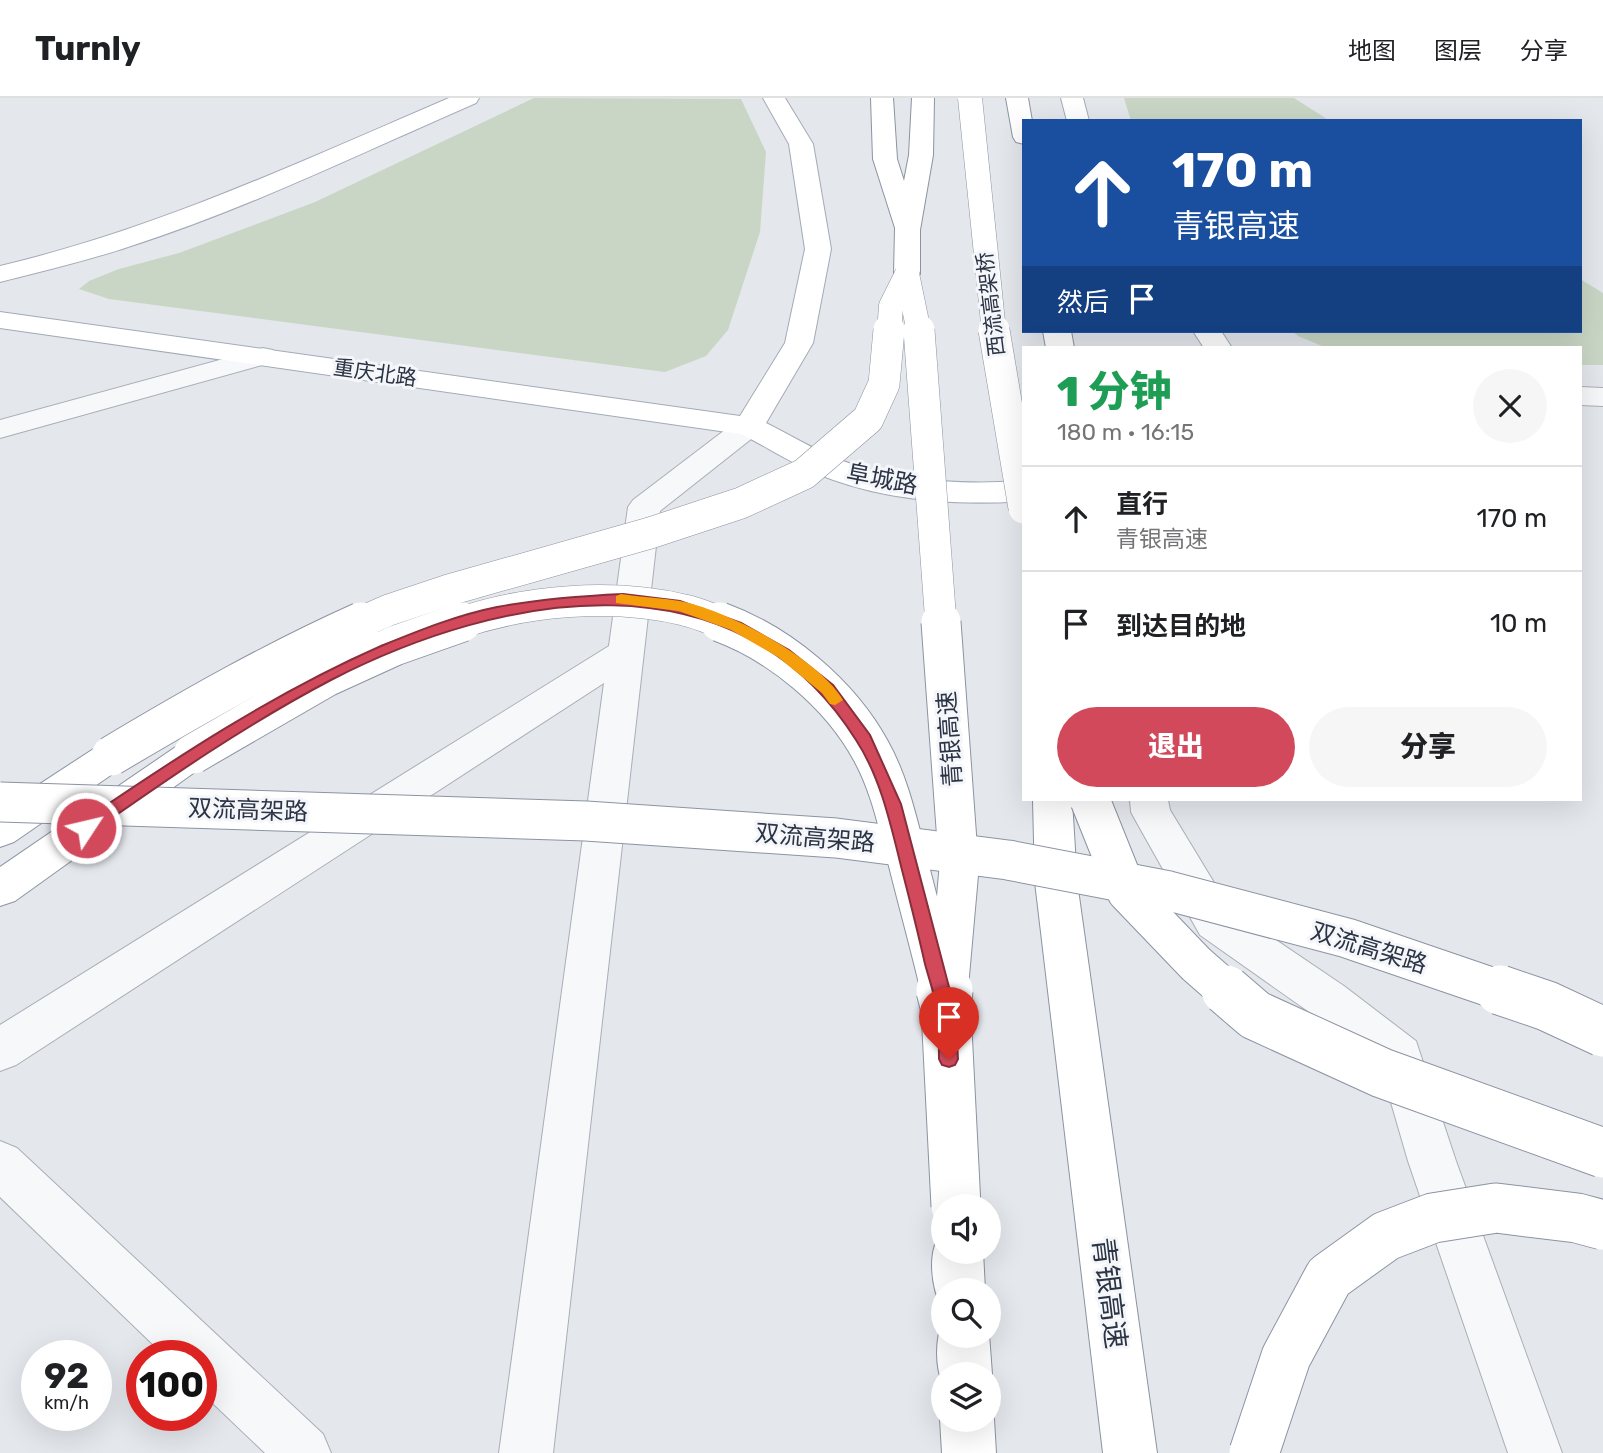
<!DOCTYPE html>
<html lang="zh">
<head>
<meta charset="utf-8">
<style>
	body { margin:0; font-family:Rubik,"Noto Sans SC",sans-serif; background:#f6f6f6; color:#202124; height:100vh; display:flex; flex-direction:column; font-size:26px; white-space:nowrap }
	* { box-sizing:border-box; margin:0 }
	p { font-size:23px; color:#757577 }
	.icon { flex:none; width:38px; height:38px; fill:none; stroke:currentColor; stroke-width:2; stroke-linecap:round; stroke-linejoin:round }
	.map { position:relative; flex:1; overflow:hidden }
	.side { position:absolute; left:1022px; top:248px; width:560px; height:455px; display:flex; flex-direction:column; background:#fff; border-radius:0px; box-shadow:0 7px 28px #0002 }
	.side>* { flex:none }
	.banner { position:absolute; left:1022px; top:21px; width:560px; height:214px; border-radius:0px; box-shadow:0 7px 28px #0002; background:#1a4fa0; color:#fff; overflow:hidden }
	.fabs { position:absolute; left:931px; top:1096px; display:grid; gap:14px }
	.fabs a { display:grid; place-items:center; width:70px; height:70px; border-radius:50%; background:#fff; box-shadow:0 7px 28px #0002; font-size:35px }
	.speed { position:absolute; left:21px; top:1242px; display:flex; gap:14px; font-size:35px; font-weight:700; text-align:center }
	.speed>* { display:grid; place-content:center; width:91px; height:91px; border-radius:50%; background:#fff; box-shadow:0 7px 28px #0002; line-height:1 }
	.speed small { font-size:18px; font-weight:400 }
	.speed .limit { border:10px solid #d22; background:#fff; color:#111 }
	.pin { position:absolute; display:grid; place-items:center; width:60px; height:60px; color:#fff; margin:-72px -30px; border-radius:50% 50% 50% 0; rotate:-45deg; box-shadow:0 0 7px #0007 }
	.pin .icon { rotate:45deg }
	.me { position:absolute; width:77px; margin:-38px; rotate:55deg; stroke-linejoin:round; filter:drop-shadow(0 0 5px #0008) }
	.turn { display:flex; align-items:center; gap:24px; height:147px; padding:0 35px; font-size:32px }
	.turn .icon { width:91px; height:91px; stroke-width:2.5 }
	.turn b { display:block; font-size:49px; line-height:60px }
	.then { display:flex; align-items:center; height:66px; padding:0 35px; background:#0003; gap:14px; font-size:26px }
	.round { display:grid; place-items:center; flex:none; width:74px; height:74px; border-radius:37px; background:#f6f6f6 }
	.head { display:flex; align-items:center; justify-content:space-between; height:119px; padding:0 35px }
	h1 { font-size:42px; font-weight:800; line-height:52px; color:#1e9e55 }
	.action { display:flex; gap:14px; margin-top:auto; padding:14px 35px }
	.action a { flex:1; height:80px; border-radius:42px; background:#d1495b; color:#fff; font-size:28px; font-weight:800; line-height:80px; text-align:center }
	.action a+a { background:#f6f6f6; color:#202124 }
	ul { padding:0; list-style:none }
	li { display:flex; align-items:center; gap:21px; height:105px; padding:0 35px; border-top:2px solid #e0e0e0 }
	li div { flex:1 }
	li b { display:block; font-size:26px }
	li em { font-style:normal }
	header { display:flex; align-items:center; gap:42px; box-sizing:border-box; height:98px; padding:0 35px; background:#fff; border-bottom:2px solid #e0e0e0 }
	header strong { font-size:33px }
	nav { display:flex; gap:38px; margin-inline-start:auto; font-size:24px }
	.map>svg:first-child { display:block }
	.green { fill:#c9d6c5 }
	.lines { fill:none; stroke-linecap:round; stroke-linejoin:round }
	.street-casing { stroke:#a9aeb7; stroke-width:2 }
	.primary-casing { stroke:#a3abb8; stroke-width:2 }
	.highway-casing { stroke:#8b94a3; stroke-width:2 }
	.street { fill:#f7f8fa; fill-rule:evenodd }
	.primary { fill:#fff; fill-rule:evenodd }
	.highway { fill:#fff; fill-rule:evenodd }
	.highway-bridge-far3-casing { stroke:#8b94a3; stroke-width:25; stroke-linecap:butt }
	.highway-bridge-far2-casing { stroke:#8b94a3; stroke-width:32; stroke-linecap:butt }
	.highway-bridge-far1-casing { stroke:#8b94a3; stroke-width:41; stroke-linecap:butt }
	.highway-bridge-casing { stroke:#8b94a3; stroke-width:51; stroke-linecap:butt }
	.highway-bridge-far3 { stroke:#fff; stroke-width:24 }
	.highway-bridge-far2 { stroke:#fff; stroke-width:31 }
	.highway-bridge-far1 { stroke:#fff; stroke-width:39 }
	.highway-bridge { stroke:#fff; stroke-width:49 }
	.route { fill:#d1495b; stroke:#882f3b; stroke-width:2 }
	.slow { fill:#f59e0b }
	.labels { text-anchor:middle; stroke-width:6; stroke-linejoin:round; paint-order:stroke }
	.far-street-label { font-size:21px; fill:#2b3445; stroke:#f4f6f9 }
	.street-label { font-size:24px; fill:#2b3445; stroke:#f4f6f9 }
	.near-street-label { font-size:28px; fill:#2b3445; stroke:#f4f6f9 }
</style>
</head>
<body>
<header>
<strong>Turnly</strong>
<nav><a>地图</a><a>图层</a><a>分享</a></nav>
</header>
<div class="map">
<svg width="1603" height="1355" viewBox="0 0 1603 1355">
	<rect width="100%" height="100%" fill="#e4e7ec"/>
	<!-- green -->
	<g class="green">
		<path d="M534,0l207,1 25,53 -6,80 -32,98 -22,26 -41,16 -556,-73 -30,-10 10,-8 30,-12 60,-16 136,-51z"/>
		<path d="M1124,0h170l36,23h-199z"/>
		<path d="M1580,181l23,14v72h-23v-17h-253l-29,-12 -6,-5h288z"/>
	</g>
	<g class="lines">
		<defs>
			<g id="street">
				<path d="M263,250l10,2 4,6 -4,6 -273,76v-18z"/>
				<path d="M1580,289l23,1v18l-23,-1z"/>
				<path d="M749,319l11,3 4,6 -4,6 -100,79 -107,942h-54l105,-770 -588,382 -16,6v-46l609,-379 19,-139 5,-7 105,-80z"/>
				<path d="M1130,702h38l2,10 60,99 114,77 72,55 40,120 106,292h-54l-100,-292 -27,-93 -69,-54 -112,-79 -63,-112 -6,-11z"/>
				<path d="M0,1043l17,7 306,286 8,19h-66l-64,-61v-36h-36l-165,-159z"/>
			</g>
			<g id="primary">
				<path d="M449,0h30l-3,5c-115,50 -229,106 -348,144 -42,14 -85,24 -128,35v-16c157,-37 302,-105 449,-168z"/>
				<path d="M763,0h22l28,46 18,105 -18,94 -47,80c24,12 47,26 72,36 58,23 124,26 186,22v20c-70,5 -146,-1 -211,-29 -25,-11 -48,-26 -72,-38l-741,-106v-16l740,104 45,-73 20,-94 -16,-105z"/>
				<path d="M1061,0h22l6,23h-22z"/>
				<path d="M1193,233h28l11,17h-28z"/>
			</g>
			<g id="highway">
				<path d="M871,0h22l4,61 7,22 5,-26 3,-57h22l-1,57 -13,75v44l-4,6 -9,2 -9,-2 -4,-6 1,-46 -22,-69z"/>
				<path d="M1006,0h22l4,23h-8v23l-8,-2 -3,-5z"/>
				<path d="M1043,233h28l3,17h-28z"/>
				<path d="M193,641l13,5 6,10 -6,10 -191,137 -15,5v-39l180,-123z"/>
				<path d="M111,643l13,5 6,10 -6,10 -110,76 -14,5v-37l98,-64z"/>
				<path d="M1033,702h39l5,82 80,571h-54l-68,-571z"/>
				<path d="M943,1134v19h40l2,39h-42v19c-12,-19 -17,-61 0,-77z"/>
				<path d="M943,1222v15l46,-1 3,40 -3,7v-7h-46v12c-8,-21 -8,-46 0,-66z"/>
				<path d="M989,1308l5,13 2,34h-54l-2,-34 3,-8v8h46z"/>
			</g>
		</defs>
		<!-- street casing -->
		<use href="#street" class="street-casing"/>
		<!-- primary casing -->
		<use href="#primary" class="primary-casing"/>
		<!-- highway casing -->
		<use href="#highway" class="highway-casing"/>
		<!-- street -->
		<use href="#street" class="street"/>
		<!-- primary -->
		<use href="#primary" class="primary"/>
		<!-- highway -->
		<use href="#highway" class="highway"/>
		<defs>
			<g id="highway-bridge-far3">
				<path d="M970,0l24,234"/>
				<path d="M907,176l12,58"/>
				<path d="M889,234l2,-26 16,-32"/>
			</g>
			<g id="highway-bridge-far2">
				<path d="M919,232l22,294"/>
				<path d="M994,232l30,178"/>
				<path d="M357,526l32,-14 60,-20 201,-57 91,-30 63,-29 64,-55 16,-35 5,-54"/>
				<path d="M457,526c69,-24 156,-31 227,-14 14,3 27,9 41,14"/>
			</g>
			<g id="highway-bridge-far1">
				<path d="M720,524c60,22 120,72 151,129 19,34 27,74 37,111 11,44 23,87 33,130"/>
				<path d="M941,524l18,247 -11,123"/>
				<path d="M193,656l133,-77 68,-31 68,-24"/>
				<path d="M111,658c82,-49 163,-95 250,-134"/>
				<path d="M1090,702l37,92 69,72 32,28"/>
				<path d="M0,704l586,19 250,17 172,22 161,31 178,47 158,54"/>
			</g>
			<g id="highway-bridge">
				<path d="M941,892l5,20"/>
				<path d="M948,892l-2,20 10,196"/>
				<path d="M1226,892l29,25 127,58 221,80"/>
				<path d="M1500,892l47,16 56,26"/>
				<path d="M1254,1355l32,-96 43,-80 57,-41 47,-18 63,-10 81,10 26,7"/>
			</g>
		</defs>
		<!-- highway-bridge-far3 casing -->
		<use href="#highway-bridge-far3" class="highway-bridge-far3-casing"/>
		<!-- highway-bridge-far2 casing -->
		<use href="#highway-bridge-far2" class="highway-bridge-far2-casing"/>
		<!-- highway-bridge-far1 casing -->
		<use href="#highway-bridge-far1" class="highway-bridge-far1-casing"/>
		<!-- highway-bridge casing -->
		<use href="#highway-bridge" class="highway-bridge-casing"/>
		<!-- highway-bridge-far3 -->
		<use href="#highway-bridge-far3" class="highway-bridge-far3"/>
		<!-- highway-bridge-far2 -->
		<use href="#highway-bridge-far2" class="highway-bridge-far2"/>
		<!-- highway-bridge-far1 -->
		<use href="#highway-bridge-far1" class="highway-bridge-far1"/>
		<!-- highway-bridge -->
		<use href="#highway-bridge" class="highway-bridge"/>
	</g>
	<!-- route -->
	<path class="route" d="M623,496l57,7 61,22 48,27 44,35 37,50 31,69 54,206 3,49 -3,6 -6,2 -7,-2 -3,-6c0,-16 0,-33 -2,-48 -2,-16 -8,-32 -12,-47 -7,-31 -15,-63 -23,-94 -11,-44 -21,-92 -46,-130 -120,-191 -354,-148 -525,-60 -84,44 -162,98 -239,152h-12l-2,-4 2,-5c97,-66 194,-130 301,-177 37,-15 76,-31 116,-39 42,-8 83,-11 126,-13z"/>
	<!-- slow -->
	<path class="slow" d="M621,496c19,3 40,4 59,7 47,9 138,57 163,99l-8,5 -5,-1 -8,-11 -44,-36 -47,-27 -52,-19 -63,-8v-7z"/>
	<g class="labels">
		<!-- far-street labels -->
		<g class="far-street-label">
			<text transform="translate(991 206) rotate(-97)" y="7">西流高架桥</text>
			<text transform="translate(375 275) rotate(8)" y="7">重庆北路</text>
		</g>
		<!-- street labels -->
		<g class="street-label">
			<text transform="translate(882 381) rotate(11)" y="8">阜城路</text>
			<text transform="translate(950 641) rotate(-94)" y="8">青银高速</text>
			<text transform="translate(248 712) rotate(2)" y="8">双流高架路</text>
			<text transform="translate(815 740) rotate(5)" y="8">双流高架路</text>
			<text transform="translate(1369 850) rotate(17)" y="8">双流高架路</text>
		</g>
		<!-- near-street labels -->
		<g class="near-street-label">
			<text transform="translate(1110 1195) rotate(83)" y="10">青银高速</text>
		</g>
	</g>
</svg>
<div class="fabs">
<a><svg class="icon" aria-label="sound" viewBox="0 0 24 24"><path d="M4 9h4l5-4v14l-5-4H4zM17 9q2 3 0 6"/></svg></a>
<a><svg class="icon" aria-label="search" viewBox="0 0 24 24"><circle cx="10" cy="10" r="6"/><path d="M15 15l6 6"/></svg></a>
<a><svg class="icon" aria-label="layers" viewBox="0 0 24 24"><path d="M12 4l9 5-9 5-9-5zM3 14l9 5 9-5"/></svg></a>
</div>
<div class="speed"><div>92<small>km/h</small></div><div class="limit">100</div></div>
<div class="pin" style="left:949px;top:961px;background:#d93025"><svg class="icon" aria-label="arrive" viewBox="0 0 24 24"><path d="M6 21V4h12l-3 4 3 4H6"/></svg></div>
<svg class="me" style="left:86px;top:730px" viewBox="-20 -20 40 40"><circle r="17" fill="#d1495b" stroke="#fff" stroke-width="3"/><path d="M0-11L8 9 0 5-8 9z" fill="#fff"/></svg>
<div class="banner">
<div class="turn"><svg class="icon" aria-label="ahead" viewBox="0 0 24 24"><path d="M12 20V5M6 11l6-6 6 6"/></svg><div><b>170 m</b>青银高速</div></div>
<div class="then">然后<svg class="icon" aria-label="arrive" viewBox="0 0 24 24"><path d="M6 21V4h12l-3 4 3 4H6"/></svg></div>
</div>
<section class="side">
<div class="head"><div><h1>1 分钟</h1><p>180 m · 16:15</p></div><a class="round"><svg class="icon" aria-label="close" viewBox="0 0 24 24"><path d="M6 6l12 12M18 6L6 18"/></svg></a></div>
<ul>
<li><svg class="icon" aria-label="ahead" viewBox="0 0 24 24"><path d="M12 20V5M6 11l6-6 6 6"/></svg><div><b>直行</b><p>青银高速</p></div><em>170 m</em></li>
<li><svg class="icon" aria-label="arrive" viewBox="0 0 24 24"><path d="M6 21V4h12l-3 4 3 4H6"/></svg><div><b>到达目的地</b></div><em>10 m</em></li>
</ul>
<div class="action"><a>退出</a><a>分享</a></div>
</section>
</div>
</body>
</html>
